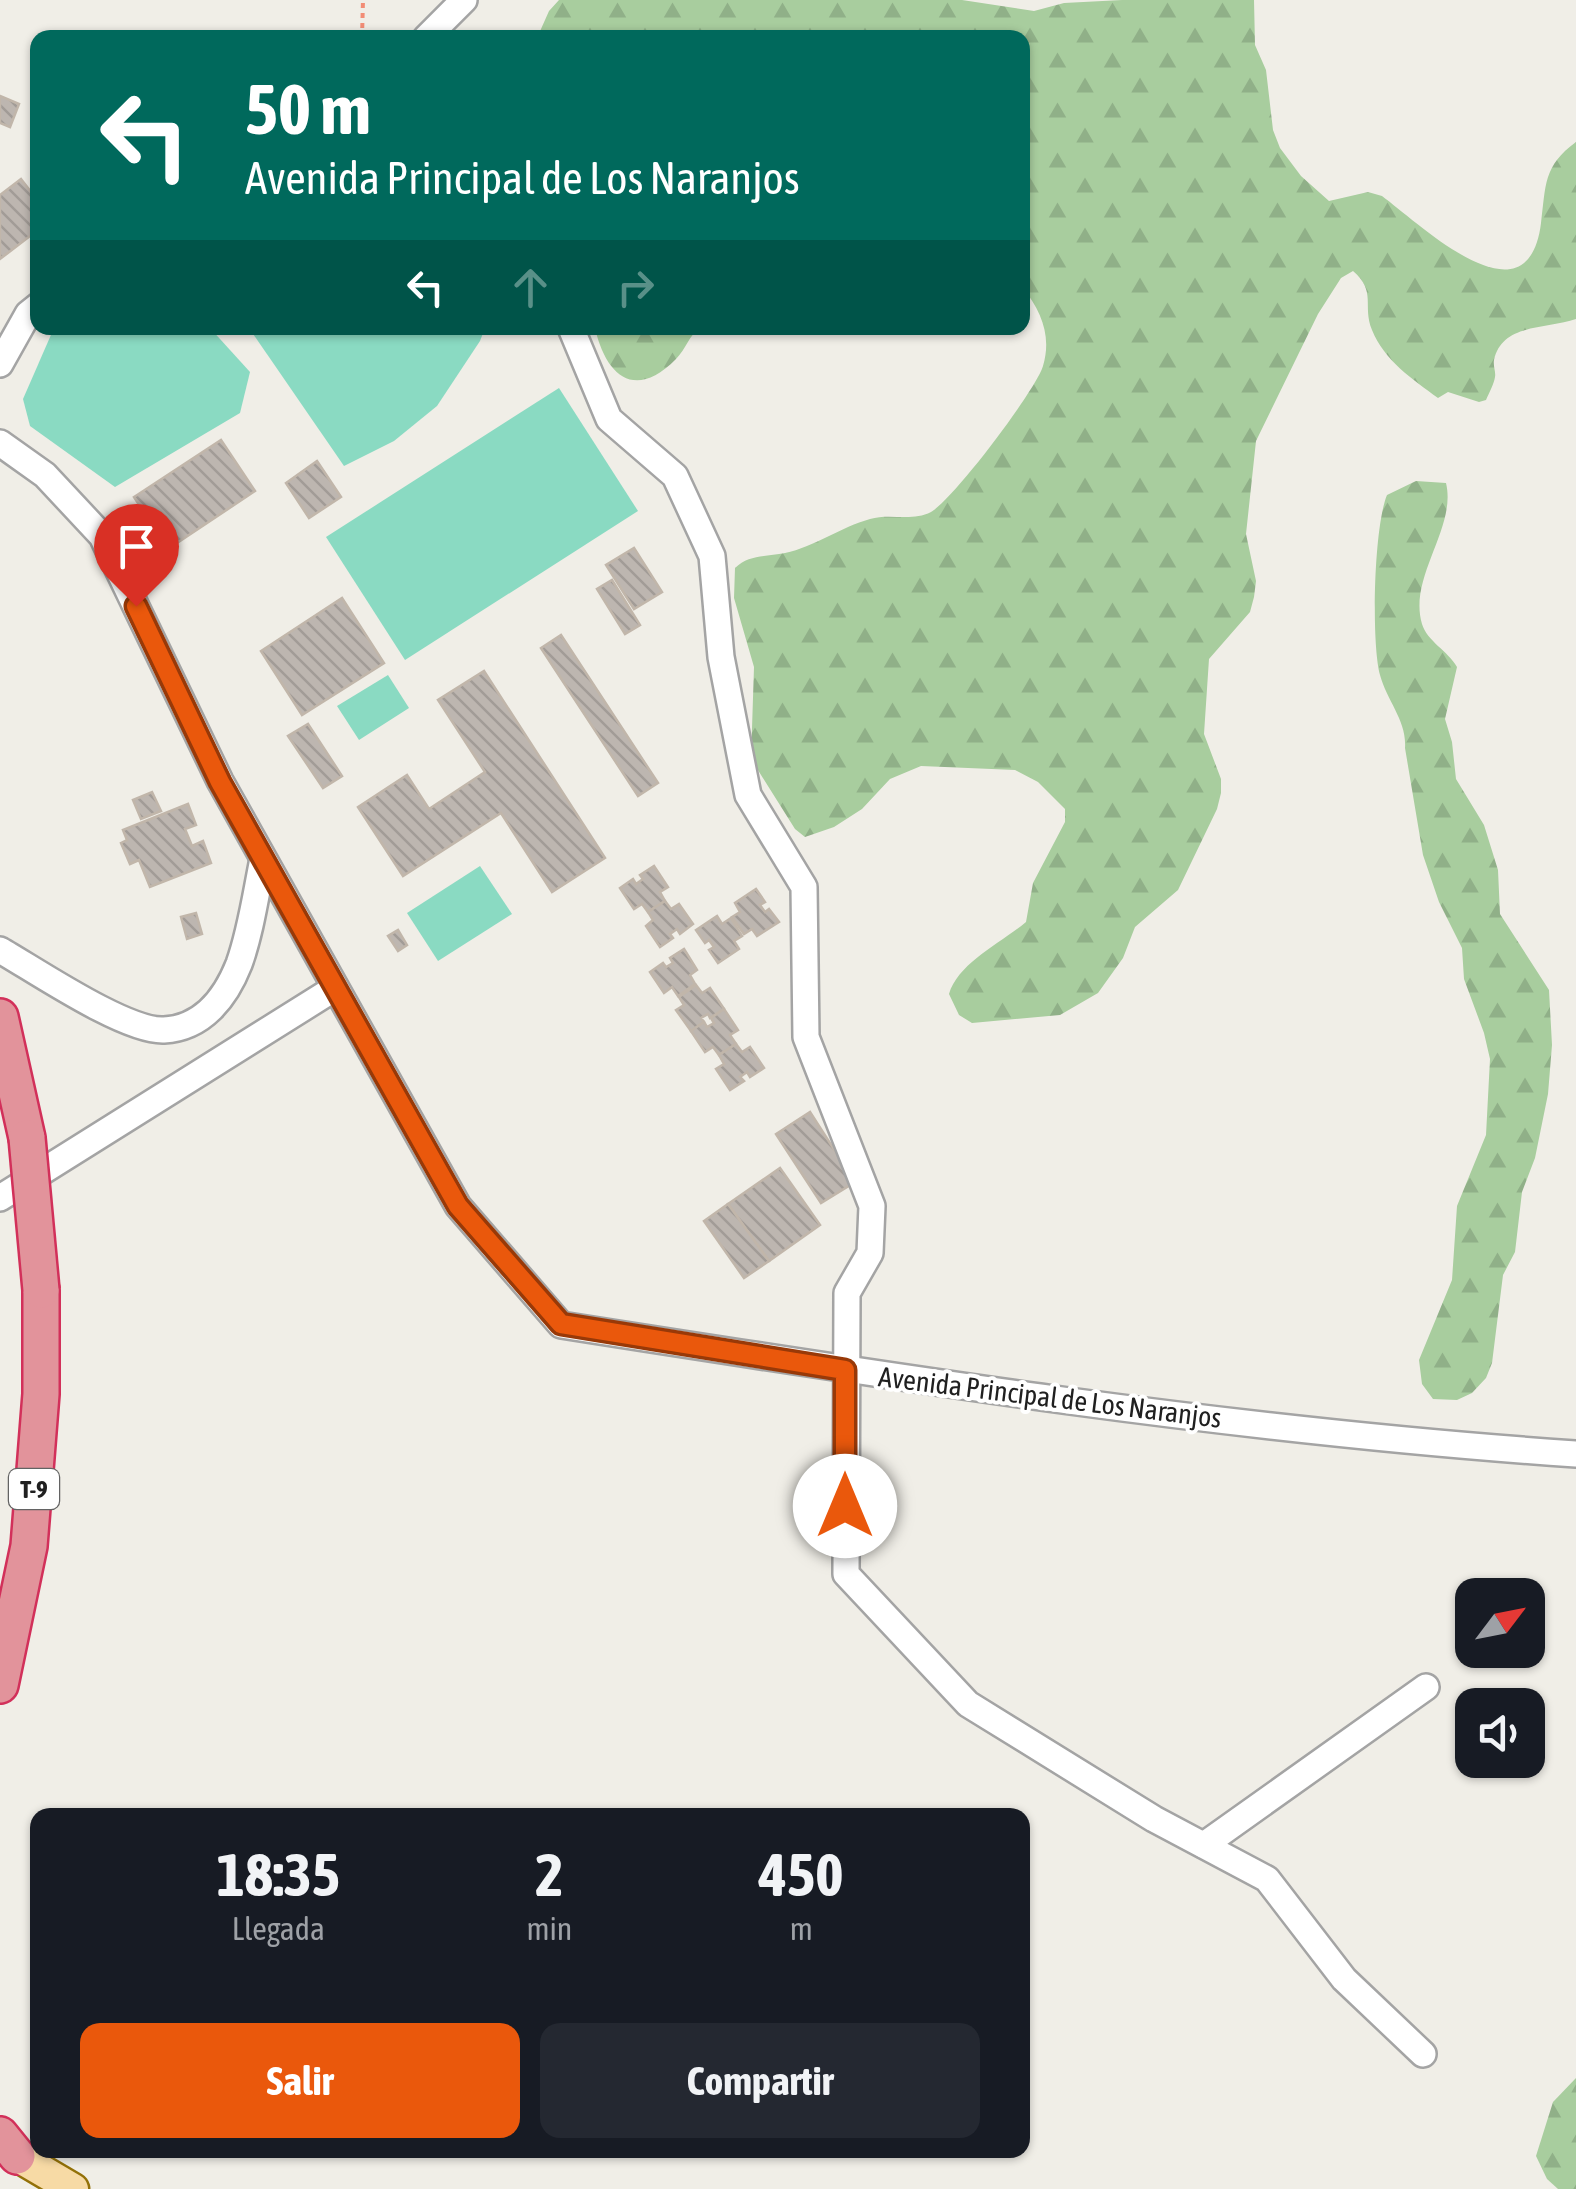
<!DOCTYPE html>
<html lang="es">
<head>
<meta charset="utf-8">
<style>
	body { margin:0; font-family:"Asap Condensed",sans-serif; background:#242831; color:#f1f3f6; height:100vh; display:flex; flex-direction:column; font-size:38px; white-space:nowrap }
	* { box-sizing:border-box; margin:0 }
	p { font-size:32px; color:#9ea1a6 }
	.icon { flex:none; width:55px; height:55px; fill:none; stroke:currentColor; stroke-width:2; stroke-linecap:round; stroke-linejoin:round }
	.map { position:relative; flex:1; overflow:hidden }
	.side { position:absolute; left:30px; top:1808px; width:1000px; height:350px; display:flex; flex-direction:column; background:#171b24; border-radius:20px; box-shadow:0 2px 8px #0004 }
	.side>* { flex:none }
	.top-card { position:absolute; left:30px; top:30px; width:1000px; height:305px; border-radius:20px; box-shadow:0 2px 8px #0004; background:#00695c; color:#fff; overflow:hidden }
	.needle { width:65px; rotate:58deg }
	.fabs { position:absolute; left:1455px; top:1578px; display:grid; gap:20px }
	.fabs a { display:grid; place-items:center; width:90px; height:90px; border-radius:20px; background:#171b24; box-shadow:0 2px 8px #0004; font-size:50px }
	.pin { position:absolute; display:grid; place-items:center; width:85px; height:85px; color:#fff; margin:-102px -42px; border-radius:50% 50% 50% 0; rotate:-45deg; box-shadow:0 0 10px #0007 }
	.pin .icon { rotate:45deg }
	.me { position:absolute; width:110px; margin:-55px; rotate:0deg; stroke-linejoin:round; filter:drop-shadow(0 0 8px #0008) }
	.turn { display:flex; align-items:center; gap:35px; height:210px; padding:0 50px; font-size:45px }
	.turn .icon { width:130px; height:130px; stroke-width:2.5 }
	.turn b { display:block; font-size:70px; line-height:85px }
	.lanes { display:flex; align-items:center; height:95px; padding:0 50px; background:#0003; justify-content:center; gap:50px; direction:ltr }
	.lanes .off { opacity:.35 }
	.eta { display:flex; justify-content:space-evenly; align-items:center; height:170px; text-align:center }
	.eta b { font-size:60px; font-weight:700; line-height:70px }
	.primary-button { display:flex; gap:20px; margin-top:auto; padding:20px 50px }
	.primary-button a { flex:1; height:115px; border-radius:20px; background:#ea580c; color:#fff; font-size:40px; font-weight:700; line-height:115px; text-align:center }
	.primary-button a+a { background:#242831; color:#f1f3f6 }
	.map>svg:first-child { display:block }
	.forest { fill:url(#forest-firs) }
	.pitch { fill:#8adac2 }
	.building { fill:url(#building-back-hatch); stroke:#c1b6aa; stroke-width:2.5 }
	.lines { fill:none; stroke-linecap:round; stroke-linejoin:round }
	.minor-casing { stroke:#a4a4a4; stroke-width:30 }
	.major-casing { stroke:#937108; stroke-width:35 }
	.highway-casing { stroke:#d2305a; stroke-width:40 }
	.path { stroke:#f28d76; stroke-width:4; stroke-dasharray:5 5; stroke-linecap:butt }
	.minor { stroke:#fff; stroke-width:25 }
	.major { stroke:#f7daa5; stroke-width:30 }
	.highway { stroke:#e2939b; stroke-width:35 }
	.highway-bridge-casing { stroke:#d2305a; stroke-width:40; stroke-linecap:butt }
	.highway-bridge { stroke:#e2939b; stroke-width:35 }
	.route-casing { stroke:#983908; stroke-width:25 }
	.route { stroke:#ea580c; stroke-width:18 }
	.labels { text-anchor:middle; stroke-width:8; stroke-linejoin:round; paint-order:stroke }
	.shield { fill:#fff; stroke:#636363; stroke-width:2.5 }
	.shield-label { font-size:25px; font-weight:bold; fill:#202020 }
	.street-label { font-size:28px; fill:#202020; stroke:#fff }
</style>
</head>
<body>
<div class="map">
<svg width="1576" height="2189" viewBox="0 0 1576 2189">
	<defs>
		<pattern id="forest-firs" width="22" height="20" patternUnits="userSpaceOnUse" patternTransform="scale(2.5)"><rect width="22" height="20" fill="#a8cd9e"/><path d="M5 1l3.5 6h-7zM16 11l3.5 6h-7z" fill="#90b088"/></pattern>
		<pattern id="building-back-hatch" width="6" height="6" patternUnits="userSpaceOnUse" patternTransform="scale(2.5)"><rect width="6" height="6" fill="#bdb6b0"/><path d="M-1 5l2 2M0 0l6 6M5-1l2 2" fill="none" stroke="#a29c97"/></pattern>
	</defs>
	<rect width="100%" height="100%" fill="#f0eee7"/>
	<!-- forest -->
	<g class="forest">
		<path d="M559,0h403l72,11 30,-8 58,-3h132l1,45 11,25 7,60 7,18 21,28 28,25 39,-9 14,4c38,28 146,133 159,27 5,-38 2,-57 35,-81v177c-28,10 -74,4 -82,41 -1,6 2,12 1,17 -1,7 -6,16 -9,23l-7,2 -31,-10 -10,6c-26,-19 -54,-38 -66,-68 -10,-25 5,-38 -19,-59l-12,7 -23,36 -62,127 -10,93 10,47 -2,16 -4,15 -41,47 -5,75 17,45v14l-4,16 -39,81 -43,37 -12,31 -25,35 -38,22 -88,8 -13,-8 -10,-21c9,-31 52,-51 77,-72l7,-39 32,-61v-13l-27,-27 -23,-12 -94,-4 -31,13 -28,30 -28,18 -29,10 -10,-8 -44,-70 3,-92 -20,-69 1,-30c14,-14 31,-11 50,-15 29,-6 56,-26 85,-34 20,-6 42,3 61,-7 22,-12 105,-122 112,-146 9,-30 -2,-55 -20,-78l-1,-250h-485l12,-27z"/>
		<path d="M595,328h105c-11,7 -14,21 -24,31 -41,42 -70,17 -81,-31z"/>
		<path d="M1416,481l30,2c11,45 -38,94 -24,141 5,17 26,27 35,43l-12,52 7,23 4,37 28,46 14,45 2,44 49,76 3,55 -4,49 -13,64 -13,34 -7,60 -12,23 -11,88 -6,15 -14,15 -15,7 -24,-1 -11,-15 -3,-24 33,-80 5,-74 29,-71 4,-76 -6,-26 -20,-54 -2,-31 -23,-46 -16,-47 -18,-107c2,-27 -18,-47 -25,-73 -9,-34 -6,-149 7,-180z"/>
		<path d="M1576,2078v111h-18l-11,-10 -11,-23 17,-54z"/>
	</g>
	<!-- pitch -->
	<g class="pitch">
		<path d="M54,328h156l40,44 -10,41 -125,74 -85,-61 -7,-27z"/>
		<path d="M249,328h236l-5,13 -43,65 -43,35 -50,25z"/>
		<path d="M559,388l79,123 -233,149 -79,-123z"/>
		<path d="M388,675l21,33 -50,32 -22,-34z"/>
		<path d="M480,866l32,48 -74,47 -31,-48z"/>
	</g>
	<!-- building -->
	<g class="building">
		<path d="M0,96l19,8 -9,23 -10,-4z"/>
		<path d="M21,179l17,22v29l-38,29v-64z"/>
		<path d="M221,440l34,51 -87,58 -34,-52z"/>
		<path d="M317,461l24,36 -32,21 -23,-35z"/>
		<path d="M634,548l28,44 -28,17 -28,-44z"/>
		<path d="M612,580l28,45 -15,9 -28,-45z"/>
		<path d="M342,598l42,65 -82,52 -41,-64z"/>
		<path d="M561,635l97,148 -20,13 -97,-148z"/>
		<path d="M484,671l121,187 -53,34 -51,-79 -98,63 -45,-69 49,-32 22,34 56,-37 -47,-72z"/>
		<path d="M308,724l34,52 -19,12 -35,-52z"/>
		<path d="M152,792l9,19 -20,8 -8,-19z"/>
		<path d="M188,804l8,21 -11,4 7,17 11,-5 8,22 -61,24 -11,-27 -9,4 -9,-21 6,-3 -4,-10z"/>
		<path d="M654,866l14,21 -8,5 5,9 -17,11 -6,-8 -8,5 -14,-21 13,-9 3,5 7,-5 -3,-4z"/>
		<path d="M756,889l9,13 -5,3 5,7 4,-3 10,13 -22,14 -5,-7 -8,5 -12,-17 8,-5 -5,-9z"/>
		<path d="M665,901l6,8 8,-5 14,20 -13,10 -3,-5 -7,5 3,4 -13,9 -14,-21 7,-6 -5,-8z"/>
		<path d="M196,913l6,21 -15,5 -6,-22z"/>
		<path d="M717,916l5,8 9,-6 11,18 -8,5 5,8 -21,14 -9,-13 5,-3 -5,-7 -4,3 -9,-13z"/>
		<path d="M398,930l9,15 -9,6 -10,-15z"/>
		<path d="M684,949l13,21 -7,5 5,9 -17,12 -6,-9 -8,6 -14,-21 13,-9 3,4 7,-4 -3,-5z"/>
		<path d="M696,985l6,8 8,-5 14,21 -14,9 -2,-4 -7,4 3,4 -13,9 -15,-21 8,-5 -5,-8z"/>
		<path d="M724,1009l14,21 -8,5 6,9 -17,11 -6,-8 -8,5 -14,-21 13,-9 3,5 7,-4 -3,-5z"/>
		<path d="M736,1044l6,8 8,-5 14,21 -14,9 -3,-5 -7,5 4,4 -14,9 -14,-21 8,-5 -5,-9z"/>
		<path d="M810,1112l45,70 -34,21 -45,-69z"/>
		<path d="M780,1168l40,57 -51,36 -41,-57z"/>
		<path d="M728,1204l41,57 -25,17 -40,-57z"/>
	</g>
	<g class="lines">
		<defs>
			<g id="minor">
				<path d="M426,38l38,-38"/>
				<path d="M571,328l38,91 66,57 37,80 9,101 27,138 56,92 2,150 66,169 -2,47 -23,40 -1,281 122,130 186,115 113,60 77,100 79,75"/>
				<path d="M0,364l28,-50 10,-8"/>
				<path d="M0,443l45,32 57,61 118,245 238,425 103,119c337,53 675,106 1015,129"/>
				<path d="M0,950c35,20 126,82 164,80 39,-2 62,-33 75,-66 12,-33 17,-71 24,-105"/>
				<path d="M0,1198l335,-210"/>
				<path d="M1204,1845l222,-158"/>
			</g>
			<path id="major" d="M17,2156l56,33"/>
			<g id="highway">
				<path d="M0,1017l27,121"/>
				<path d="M0,1685l29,-139 12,-152v-104"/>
				<path d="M0,2135l17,21"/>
			</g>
		</defs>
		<!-- minor casing -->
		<use href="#minor" class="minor-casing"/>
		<!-- major casing -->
		<use href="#major" class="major-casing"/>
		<!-- highway casing -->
		<use href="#highway" class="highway-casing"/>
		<!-- path -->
		<path class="path" d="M362,38l1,-38"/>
		<!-- minor -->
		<use href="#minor" class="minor"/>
		<!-- major -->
		<use href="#major" class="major"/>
		<!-- highway -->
		<use href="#highway" class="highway"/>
		<defs>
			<path id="highway-bridge" d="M27,1138l14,152"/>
		</defs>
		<!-- highway-bridge casing -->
		<use href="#highway-bridge" class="highway-bridge-casing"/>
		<!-- highway-bridge -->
		<use href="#highway-bridge" class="highway-bridge"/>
	</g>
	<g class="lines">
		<defs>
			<path id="route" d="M136,606l84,176 238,424 103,118 284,46v136"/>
		</defs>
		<!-- route casing -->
		<use href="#route" class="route-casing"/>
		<!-- route -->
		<use href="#route" class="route"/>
	</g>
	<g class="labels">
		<!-- shield labels -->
		<rect class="shield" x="9" y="1469" width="50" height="40" rx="8"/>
		<g class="shield-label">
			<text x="34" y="1498">T-9</text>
		</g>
		<!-- street labels -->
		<g class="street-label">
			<text transform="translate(1050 1397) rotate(7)" y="10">Avenida Principal de Los Naranjos</text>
		</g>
	</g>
</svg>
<div class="fabs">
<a><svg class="needle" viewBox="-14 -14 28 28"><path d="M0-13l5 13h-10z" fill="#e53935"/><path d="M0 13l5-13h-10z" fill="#9ea1a6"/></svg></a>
<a><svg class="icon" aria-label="sound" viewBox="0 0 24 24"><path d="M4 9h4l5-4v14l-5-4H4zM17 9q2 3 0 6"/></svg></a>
</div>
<div class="pin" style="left:136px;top:606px;background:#d93025"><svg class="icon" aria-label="arrive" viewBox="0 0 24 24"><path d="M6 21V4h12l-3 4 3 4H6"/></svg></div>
<svg class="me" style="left:845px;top:1506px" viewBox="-20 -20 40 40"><circle r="19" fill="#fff"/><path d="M0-13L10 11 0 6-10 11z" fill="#ea580c"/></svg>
<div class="top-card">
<div class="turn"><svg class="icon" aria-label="left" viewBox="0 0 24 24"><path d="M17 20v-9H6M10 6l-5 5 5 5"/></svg><div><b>50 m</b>Avenida Principal de Los Naranjos</div></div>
<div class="lanes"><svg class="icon" aria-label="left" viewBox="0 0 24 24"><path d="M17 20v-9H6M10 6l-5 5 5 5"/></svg><svg class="icon off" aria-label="ahead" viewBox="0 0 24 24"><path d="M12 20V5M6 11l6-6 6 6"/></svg><svg class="icon off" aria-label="right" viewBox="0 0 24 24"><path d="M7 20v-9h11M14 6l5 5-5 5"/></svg></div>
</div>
<section class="side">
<div class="eta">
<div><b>18:35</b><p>Llegada</p></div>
<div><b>2</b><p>min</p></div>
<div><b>450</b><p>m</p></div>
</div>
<div class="primary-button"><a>Salir</a><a>Compartir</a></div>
</section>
</div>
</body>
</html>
